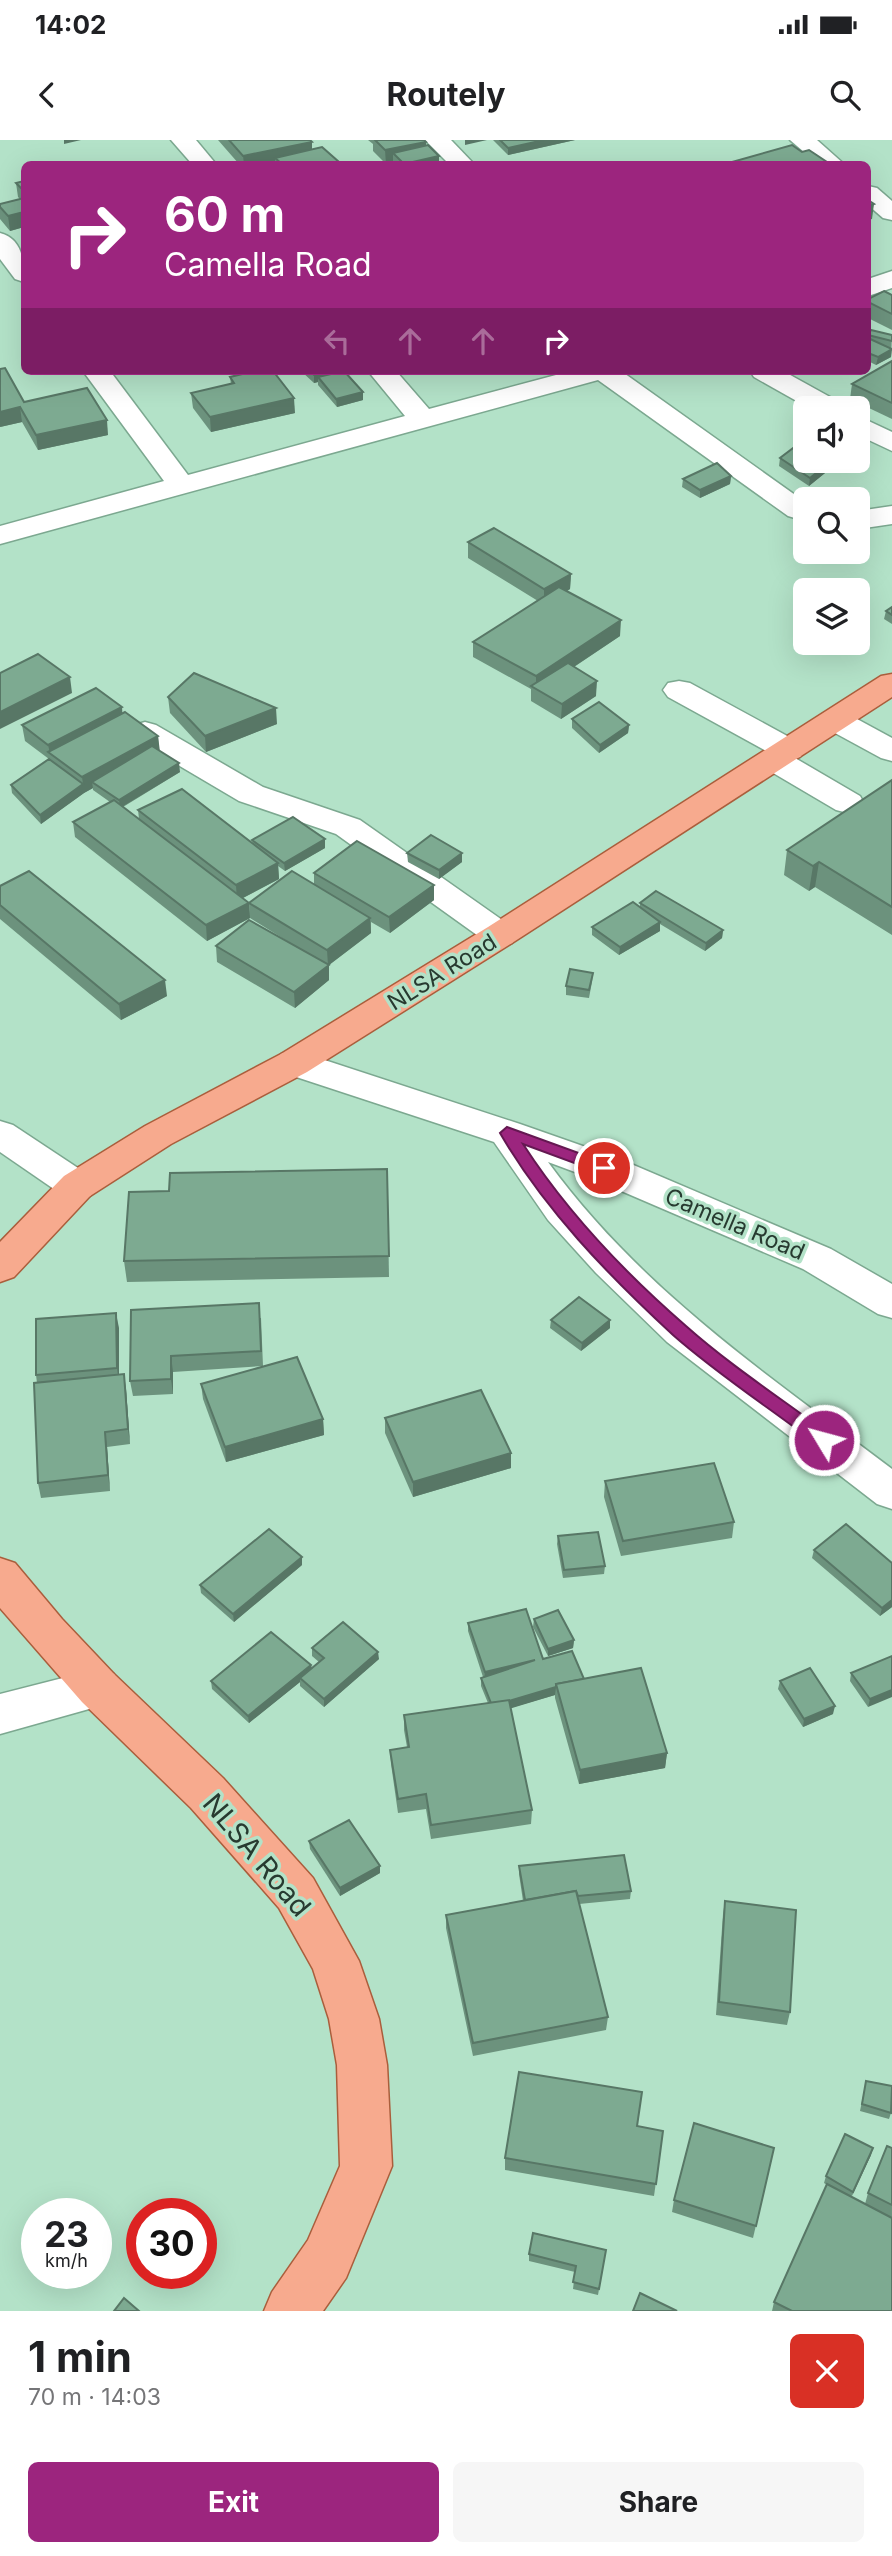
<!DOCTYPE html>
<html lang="en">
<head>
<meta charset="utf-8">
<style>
	body { margin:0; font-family:Inter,sans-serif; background:#f6f6f6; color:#202124; height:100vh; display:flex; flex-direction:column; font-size:26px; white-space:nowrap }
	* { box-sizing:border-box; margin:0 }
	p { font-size:23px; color:#757577 }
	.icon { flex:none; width:38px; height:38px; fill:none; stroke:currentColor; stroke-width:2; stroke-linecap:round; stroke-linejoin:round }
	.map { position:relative; height:2171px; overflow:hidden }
	.panel { display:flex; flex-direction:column; background:#fff; flex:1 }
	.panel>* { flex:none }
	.hud { position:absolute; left:21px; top:21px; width:850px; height:214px; border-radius:10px; box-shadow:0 7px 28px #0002; background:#9c257e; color:#fff; overflow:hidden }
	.buttons { position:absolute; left:793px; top:256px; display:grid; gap:14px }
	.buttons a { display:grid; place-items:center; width:77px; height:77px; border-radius:10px; background:#fff; box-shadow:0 7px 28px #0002; font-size:35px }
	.speed { position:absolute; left:21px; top:2058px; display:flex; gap:14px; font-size:35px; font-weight:700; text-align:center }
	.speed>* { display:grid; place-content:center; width:91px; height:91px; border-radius:50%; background:#fff; box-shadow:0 7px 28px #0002; line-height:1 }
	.speed small { font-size:18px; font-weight:400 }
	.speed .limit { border:10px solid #d22; background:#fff; color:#111 }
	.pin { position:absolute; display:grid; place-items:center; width:60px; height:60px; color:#fff; margin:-30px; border:4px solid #fff; border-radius:50%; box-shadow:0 2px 7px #0007 }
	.me { position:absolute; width:77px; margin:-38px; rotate:307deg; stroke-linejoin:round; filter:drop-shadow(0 0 5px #0008) }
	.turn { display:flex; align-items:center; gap:24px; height:147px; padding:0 28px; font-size:32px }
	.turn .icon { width:91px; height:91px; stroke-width:2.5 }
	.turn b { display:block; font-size:49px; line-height:60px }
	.lanes { display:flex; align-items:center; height:66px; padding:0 28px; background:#0003; justify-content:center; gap:35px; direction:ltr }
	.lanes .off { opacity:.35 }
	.round { display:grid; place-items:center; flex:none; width:74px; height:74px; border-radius:10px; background:#f6f6f6 }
	.summary { display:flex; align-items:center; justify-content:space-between; height:119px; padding:0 28px }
	h1 { font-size:42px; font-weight:700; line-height:52px }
	.action { display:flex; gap:14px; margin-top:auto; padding:14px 28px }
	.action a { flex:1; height:80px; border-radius:10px; background:#9c257e; color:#fff; font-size:28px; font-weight:700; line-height:80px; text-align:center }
	.action a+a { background:#f6f6f6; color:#202124 }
	.status { display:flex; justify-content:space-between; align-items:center; height:49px; padding:0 35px; background:#fff; direction:ltr }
	.status svg { height:19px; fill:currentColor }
	header { display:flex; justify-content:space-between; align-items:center; height:91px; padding:0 28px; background:#fff; font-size:32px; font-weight:700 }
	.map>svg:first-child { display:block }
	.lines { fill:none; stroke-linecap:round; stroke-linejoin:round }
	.minor-casing { stroke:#7ca890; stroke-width:3 }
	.major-casing { stroke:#aa5e3c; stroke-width:3 }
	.minor { fill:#fff; fill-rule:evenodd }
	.major { fill:#f7aa8e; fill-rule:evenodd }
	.wall { fill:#6c927d }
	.shaded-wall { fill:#587766 }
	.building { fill:#7daa91; stroke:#587766; stroke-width:2 }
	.route { fill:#9c257e; stroke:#651852; stroke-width:2 }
	.labels { text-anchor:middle; stroke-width:7; stroke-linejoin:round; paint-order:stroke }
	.street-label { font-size:23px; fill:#273a30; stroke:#b3e2c8 }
	.near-street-label { font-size:28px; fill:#273a30; stroke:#b3e2c8 }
</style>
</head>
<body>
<div class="status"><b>14:02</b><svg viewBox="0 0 49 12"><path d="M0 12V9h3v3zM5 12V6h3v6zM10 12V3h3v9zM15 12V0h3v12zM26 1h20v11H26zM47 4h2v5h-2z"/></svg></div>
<header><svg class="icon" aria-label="back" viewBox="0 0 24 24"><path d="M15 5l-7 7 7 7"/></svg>Routely<svg class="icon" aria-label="search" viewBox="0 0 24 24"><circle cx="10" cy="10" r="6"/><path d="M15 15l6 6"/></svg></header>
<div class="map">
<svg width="892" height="2171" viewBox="0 0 892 2171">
	<rect width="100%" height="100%" fill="#b3e2c8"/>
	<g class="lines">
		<defs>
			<g id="minor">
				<path d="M171,0h25l20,24h-24z"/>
				<path d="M425,0h26l23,24h-25z"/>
				<path d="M790,0h27l27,24h-26z"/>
				<path d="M868,46l9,2 15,13v19l-9,-2 -15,-13z"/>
				<path d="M0,93c23,6 24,29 24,49l-9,-3 -15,-20z"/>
				<path d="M892,131v17l-24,8v-17z"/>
				<path d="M83,231h27l78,104 217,-59 -37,-45h28l33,38 142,-38h50l184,131v19l-17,-5 -190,-136 -598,164v-18l164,-45z"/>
				<path d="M750,231h33l56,31 4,6h-34l-55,-31z"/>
				<path d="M858,276l34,16v19l-34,-16z"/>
				<path d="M892,366v18l-34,5v-18z"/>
				<path d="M679,541l11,2 110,60 5,7 -5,7 -5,1 65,38 4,7 -4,7 -12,3 -12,-3 -73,-43 -5,-7 5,-7 5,-1 -100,-55 -5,-7 5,-7z"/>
				<path d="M835,570l11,3 46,25v23l-11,-3 -57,-31 -5,-7 5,-7z"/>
				<path d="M145,582l11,3 107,62 97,33 152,107 5,8 -5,8 -12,4 -12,-4 -152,-109 -97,-33 -105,-62 -5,-7 5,-7z"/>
				<path d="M294,910l226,74 97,34 214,91 61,35v34l-14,-4 -75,-45 -212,-91 -43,-16c93,128 220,213 344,307v40l-15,-5 -210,-162 -71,-69 -48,-53 -54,-78 -213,-70 -5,-9 5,-9z"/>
				<path d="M0,981l13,4 77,51 6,10 -6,10 -13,4 -13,-4 -64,-44z"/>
				<path d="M98,1529l16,5 6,14 -6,14 -114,32v-40z"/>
			</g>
			<g id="major">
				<path d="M892,534v23l-380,246 -205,129 -136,72 -81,52 -76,81 -14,5v-40l64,-66 81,-50 136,-72 207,-127 393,-251z"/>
				<path d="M0,1418l15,5 47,56 52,55 109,104 90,100 46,83 20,58 8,46 5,101 -46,112 -23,33h-59l8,-19 36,-52 32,-74 -3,-101 -8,-46 -16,-50 -34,-61 -88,-100 -109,-106 -82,-94z"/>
			</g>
		</defs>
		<!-- minor casing -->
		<use href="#minor" class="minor-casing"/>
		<!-- major casing -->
		<use href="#major" class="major-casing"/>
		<!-- minor -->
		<use href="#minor" class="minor"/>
		<!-- major -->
		<use href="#major" class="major"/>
	</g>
	<!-- wall -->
	<g class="wall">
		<path d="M218,0h92l2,2v7l27,13v2h-100z"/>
		<path d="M368,0h56l2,6 13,18h-46v-1l-7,1 -13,-13v-7z"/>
		<path d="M493,0h82l-67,15z"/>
		<path d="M24,41v46l-14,4 -10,-12v-15l20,-5 -2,-2 -2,-14z"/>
		<path d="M892,155v35l-24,-12v-19z"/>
		<path d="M868,194l24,1 -1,22 -15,8 -8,-4z"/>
		<path d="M892,221v58l-42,-20 2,-15z"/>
		<path d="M301,231h45v3l17,26 -26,7 -19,-22v-3l-4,1z"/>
		<path d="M230,237l65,36 -84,19 -18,-24 -2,-15 40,-9z"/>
		<path d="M24,262l84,33 -70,15 -16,-28 -22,5z"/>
		<path d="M780,318l25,2h36l-32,26 -30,-20z"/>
		<path d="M731,336l-1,8 -30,14 -18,-11 1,-8z"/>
		<path d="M468,402l103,32 -1,15 -3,2 53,45 -46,31 22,29 -35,23 -30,-18v-12l-58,-32v-15l65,-41 -70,-43z"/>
		<path d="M892,467v17l-8,-5 2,-8z"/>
		<path d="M168,557l109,27 -71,28 -36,-39z"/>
		<path d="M122,573l36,23 1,15 21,21 -57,35 16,12 -1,-9 115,34 -1,-4 73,8 -40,23 -7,-5 1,13 -36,19 6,5 1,15 -43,23 -132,-104 -2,-15 37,-20 -17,-12v-2l-9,5 -43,31 -29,-31 -1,-8 38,-26 -24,-18 -3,-16z"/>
		<path d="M572,579l57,6 -1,8 -29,20 -27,-25z"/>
		<path d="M892,640v155l-77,-48 -6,4 -25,-16 3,-25z"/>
		<path d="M407,713h55v9l-23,17 -31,-17z"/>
		<path d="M314,733l120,12v15l-44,33 -19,-11v11l-42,32v15l-34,28 -78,-46 -1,-16 76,-2 -42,-26 -1,-15 65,-19z"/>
		<path d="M0,746l167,110 -46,24 -121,-101z"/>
		<path d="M640,763l83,27 -1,8 -17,13 -45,-27v7l-41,24 -27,-20v-8l48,-20z"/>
		<path d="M593,833l-1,9 -3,16 -23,-3v-9z"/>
		<path d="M387,1029l2,108 -262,5 -3,-21 45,-70z"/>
		<path d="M131,1170l130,8 2,48 -90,6v22l-40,2 -3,-15z"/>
		<path d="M551,1180h59v8l-29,23 -31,-23z"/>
		<path d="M119,1188v46l7,15 4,55 -23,3 3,44 -69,7 -3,-15 -1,-100 -1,-8z"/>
		<path d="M201,1244l122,35 1,16 -98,27 -23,-63z"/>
		<path d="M385,1278l126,50 -98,29 -28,-64z"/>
		<path d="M605,1341l129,41 -2,16 -111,18 -17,-59z"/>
		<path d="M558,1396l47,30 -1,8 -41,4 -6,-34z"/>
		<path d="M814,1410l78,57 -12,9 -68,-58z"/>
		<path d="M302,1425l-68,57 -33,-29 -1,-8z"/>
		<path d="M534,1479l40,21 -1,8 -25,8 -15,-29z"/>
		<path d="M468,1483l116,56 83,74 -2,15 -86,16 -24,-86v-3l-45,13 22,102 -1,14 -100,15 -5,-30 -28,4 -7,-49 -1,-14 17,-3 -3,-17v-15l84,-12 -7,-17v-8l2,-1 -15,-46z"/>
		<path d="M312,1508l67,11 -55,48 -24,-21v-4l-51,41 -37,-34 -1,-8 100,-16 1,3 7,-6 -7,-6z"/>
		<path d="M892,1516l-24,51 -18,-26 1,-8z"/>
		<path d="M780,1541l53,33 -30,13 -25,-38z"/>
		<path d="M309,1701l71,25v7l-40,23 -30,-47z"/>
		<path d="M519,1726l112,25 -1,8 -51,5 29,113 -2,13 -133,26 -27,-128v-13l77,-14 -4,-27z"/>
		<path d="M725,1761l65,111 -3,13 -71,-10 7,-101z"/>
		<path d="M866,1941l25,32 -2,6 -29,-8z"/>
		<path d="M638,1986l25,5 -9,65 -149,-26v-12z"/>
		<path d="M774,2008l-21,90 -81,-26 2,-12z"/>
		<path d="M892,2008v163h-120l2,-9 53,-117 -3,-2 2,-7 45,-21 -20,42 14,7 3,-11z"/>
		<path d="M606,2110l-8,45 -25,-6 2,-17 -46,-11v-7z"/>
	</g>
	<!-- shaded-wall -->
	<g class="shaded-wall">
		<path d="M64,0h17l-17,4z"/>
		<path d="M465,0h22l-22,5z"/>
		<path d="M544,0h31l-67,15v-7z"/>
		<path d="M312,2v14l-37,2v6h-31l-1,-8z"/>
		<path d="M426,2v14l-33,-3v10l-7,1 -1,-14z"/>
		<path d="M439,16v8h-35z"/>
		<path d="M874,64l-2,15 -4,1v-14z"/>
		<path d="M24,72v15l-14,4 -2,-15z"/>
		<path d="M892,209l-1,8 -15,8 2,-8z"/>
		<path d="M328,231h18v3l-28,3v5l-4,1v-8z"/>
		<path d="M363,252v8l-26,7 -1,-8z"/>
		<path d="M294,258l1,15 -84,19 -1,-15z"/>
		<path d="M20,267l2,15 -22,5v-15z"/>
		<path d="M107,280l1,15 -70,15 -2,-15z"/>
		<path d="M832,320h9l-32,26 1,-8z"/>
		<path d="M731,336l-1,8 -30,14v-8z"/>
		<path d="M571,434l-1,15 -26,15v-15z"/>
		<path d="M621,480l-1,16 -81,54 -3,-2v-12z"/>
		<path d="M70,537l2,16 -72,36v-17z"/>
		<path d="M597,541l-1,15 -35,23 1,-15z"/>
		<path d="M122,567l1,15 -73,31 -2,-8z"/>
		<path d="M276,568l1,16 -71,28 -1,-16z"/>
		<path d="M629,585l-1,8 -29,20 1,-8z"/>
		<path d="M158,596l2,16 -68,30 1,6 -9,5 -43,31 -1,-9 43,-31 -1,-7z"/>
		<path d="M179,623l1,9 -60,36 -1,-8z"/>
		<path d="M325,699v9l-40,23 -1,-8z"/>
		<path d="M462,713v9l-23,17v-9z"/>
		<path d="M819,722l-4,25 -6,4 4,-25z"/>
		<path d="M278,723l1,16 -42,22 -1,-16z"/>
		<path d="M434,745v15l-44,33 -1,-16z"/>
		<path d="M249,763l1,15 -43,23 -1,-16z"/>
		<path d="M370,778l1,15 -42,32v15l-34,28 -1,-16 34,-27 -1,-15z"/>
		<path d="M660,782v9l-41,24 1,-8z"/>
		<path d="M723,790l-1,8 -17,13 1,-8z"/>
		<path d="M165,840l2,16 -46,24 -2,-16z"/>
		<path d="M116,1173l3,15v56l-2,-16z"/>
		<path d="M610,1180v8l-29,23 1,-8z"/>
		<path d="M171,1216l2,16v22l-2,-15z"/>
		<path d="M124,1234l2,15 4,55 -2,-15z"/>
		<path d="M323,1279l1,16 -98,27 -1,-15z"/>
		<path d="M105,1292l2,15 3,44 -2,-16z"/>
		<path d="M511,1313v15l-98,29v-15z"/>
		<path d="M302,1417v8l-68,57 -1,-8z"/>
		<path d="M892,1460v7l-12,9 2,-8z"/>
		<path d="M574,1500l-1,8 -25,8v-7z"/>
		<path d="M378,1512l1,7 -55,48v-8z"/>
		<path d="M535,1520l-51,20 1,-8z"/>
		<path d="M311,1525l1,8 -12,5v4l-51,41 -1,-7z"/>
		<path d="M556,1547l-1,8 -63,19v-8z"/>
		<path d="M892,1550v7l-24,10 2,-8z"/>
		<path d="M835,1566l-2,8 -30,13 1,-8z"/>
		<path d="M667,1613l-2,15 -86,16 1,-14z"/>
		<path d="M380,1726v7l-40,23v-8z"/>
		<path d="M873,2008l-2,7 -20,43 2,-6z"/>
	</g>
	<!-- building -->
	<g class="building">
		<path d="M229,0h81l2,2 -69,14z"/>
		<path d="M375,0h49l2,2 -41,8z"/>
		<path d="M500,0h44l-36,8z"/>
		<path d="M428,5l11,11 -35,8 -11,-11z"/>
		<path d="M792,5l10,7 7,-2 21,14h-105z"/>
		<path d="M322,7l17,15 -9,2h-48l-7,-6z"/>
		<path d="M654,22l4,2h-15z"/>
		<path d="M24,41v10l-8,-8z"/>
		<path d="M24,58v14l-16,4 -8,-9v-3z"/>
		<path d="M868,60l6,4 -6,2z"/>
		<path d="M884,151l8,4v19l-24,-12v-3z"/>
		<path d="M871,190l21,5v6l-24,-6z"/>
		<path d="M868,198l24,11 -14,8 -10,-4z"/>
		<path d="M892,221v42l-40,-19z"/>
		<path d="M5,228l19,34 63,-14 20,32 -71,15 -16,-28 -20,5v-43z"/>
		<path d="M255,231h18l21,27 -84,19 -19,-24 43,-10 -4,-6z"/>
		<path d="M309,231h19l-14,4z"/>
		<path d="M344,231l19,21 -27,7 -18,-22z"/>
		<path d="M805,299v21h27l-22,18 -30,-20z"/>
		<path d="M717,323l14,13 -31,14 -17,-11z"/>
		<path d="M494,388l77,46 -27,15 -76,-47z"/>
		<path d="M559,447l62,33 -85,56 -63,-34z"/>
		<path d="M892,467v8l-6,-4z"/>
		<path d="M38,514l32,23 -70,35v-39z"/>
		<path d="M568,523l29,18 -35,23 -31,-18z"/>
		<path d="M194,533l82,35 -71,28 -37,-39z"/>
		<path d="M96,548l26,19 -74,38 -26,-20z"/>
		<path d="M599,562l30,23 -29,20 -28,-26z"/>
		<path d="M125,572l33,24 -76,41 -34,-25z"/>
		<path d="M152,606l27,17 -60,37 -27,-18z"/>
		<path d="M49,619l34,25 -43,31 -29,-30z"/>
		<path d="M892,640v127l-73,-45 -6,4 -26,-16z"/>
		<path d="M182,649l96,74 -42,22 -98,-75z"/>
		<path d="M114,660l135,103 -43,22 -133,-103z"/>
		<path d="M293,677l32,22 -41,24 -32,-23z"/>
		<path d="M431,695l31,18 -23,17 -32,-17z"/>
		<path d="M357,701l77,44 -45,32 -75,-44z"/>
		<path d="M29,731l136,109 -46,24 -119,-99v-19z"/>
		<path d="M292,731l78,47 -43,32 -78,-47z"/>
		<path d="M656,751l67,39 -17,13 -66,-40z"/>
		<path d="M633,762l27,20 -40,25 -28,-20z"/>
		<path d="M249,780l80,45 -35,27 -78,-46z"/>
		<path d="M570,829l23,4 -4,17 -23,-4z"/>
		<path d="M387,1029l2,87 -265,5 5,-69 40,-1 1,-18z"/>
		<path d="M579,1157l31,23 -28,23 -31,-23z"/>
		<path d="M259,1163l2,48 -90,5v23l-41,2 1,-71z"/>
		<path d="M116,1173l1,55 -81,7v-56z"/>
		<path d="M297,1217l26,62 -98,28 -24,-63z"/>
		<path d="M124,1234l4,55 -23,3 3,43 -70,8 -4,-100z"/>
		<path d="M481,1250l30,63 -98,29 -28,-64z"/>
		<path d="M714,1323l20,59 -111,19 -18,-60z"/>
		<path d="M846,1384l46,39v37l-10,8 -68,-58z"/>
		<path d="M269,1389l33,28 -69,57 -33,-29z"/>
		<path d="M598,1392l7,34 -41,4 -6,-34z"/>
		<path d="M526,1469l17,50 29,-8 12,28 -28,5v3l-47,14 -18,2 -10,-25 54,-18 -50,12 -17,-49z"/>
		<path d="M558,1470l16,30 -26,9 -14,-30z"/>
		<path d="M343,1482l35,30 -54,47 -24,-21 24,-20 -12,-10z"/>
		<path d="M271,1492l40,33 -63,51 -37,-35z"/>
		<path d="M892,1516v34l-22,9 -19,-26z"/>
		<path d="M641,1528l26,85 -87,17 -24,-86z"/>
		<path d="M810,1528l25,38 -31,13 -24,-38z"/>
		<path d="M509,1560l23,110 -101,15 -5,-31 -28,5 -8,-49 19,-3 -5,-32z"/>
		<path d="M349,1680l31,46 -40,22 -31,-47z"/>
		<path d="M624,1715l7,36 -53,5 -2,-5 -51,9 -6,-34z"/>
		<path d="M576,1751l32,126 -135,26 -27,-128z"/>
		<path d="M725,1761l71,9 -6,102 -71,-10z"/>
		<path d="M519,1932l123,20 -5,34 26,5 -7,53 -151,-26z"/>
		<path d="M866,1941l26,5 -1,27 -29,-9z"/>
		<path d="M694,1983l80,25 -18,78 -82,-26z"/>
		<path d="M845,1994l28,14 -20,44 -27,-16z"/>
		<path d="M887,2006l5,2v57l-24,-12z"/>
		<path d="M827,2044l65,34v93h-100l-18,-9z"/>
		<path d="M533,2093l73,17 -7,39 -26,-7 3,-16 -47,-12z"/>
		<path d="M640,2153l37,18h-44z"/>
		<path d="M124,2158l15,13h-25z"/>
	</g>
	<!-- route -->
	<path class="route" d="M507,987l102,37 2,4 -2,4 -5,2 -81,-30c44,68 102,129 163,182 45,40 96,73 144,109l3,5 -3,5h-12c-47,-36 -101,-71 -145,-110 -65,-60 -129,-126 -173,-202z"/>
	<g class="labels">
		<!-- street labels -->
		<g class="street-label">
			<text transform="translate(442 832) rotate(-32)" y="8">NLSA Road</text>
			<text transform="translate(735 1084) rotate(23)" y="8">Camella Road</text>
		</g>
		<!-- near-street labels -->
		<g class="near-street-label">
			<text transform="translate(257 1715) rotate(50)" y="10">NLSA Road</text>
		</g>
	</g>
</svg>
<div class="buttons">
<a><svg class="icon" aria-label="sound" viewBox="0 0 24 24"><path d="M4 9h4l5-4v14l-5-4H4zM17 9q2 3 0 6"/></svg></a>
<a><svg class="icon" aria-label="search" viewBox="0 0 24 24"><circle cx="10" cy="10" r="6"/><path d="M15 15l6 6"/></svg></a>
<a><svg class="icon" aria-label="layers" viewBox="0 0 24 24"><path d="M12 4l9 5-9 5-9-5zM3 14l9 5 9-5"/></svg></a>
</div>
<div class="speed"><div>23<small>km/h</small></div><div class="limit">30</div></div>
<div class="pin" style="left:604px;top:1028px;background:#d93025"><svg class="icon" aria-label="arrive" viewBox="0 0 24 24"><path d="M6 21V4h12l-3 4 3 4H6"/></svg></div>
<svg class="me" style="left:824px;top:1300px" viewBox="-20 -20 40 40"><circle r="17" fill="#9c257e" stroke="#fff" stroke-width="3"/><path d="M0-11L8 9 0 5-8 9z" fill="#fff"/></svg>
<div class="hud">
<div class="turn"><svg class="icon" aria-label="right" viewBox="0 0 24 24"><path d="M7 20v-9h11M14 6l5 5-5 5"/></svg><div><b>60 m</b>Camella Road</div></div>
<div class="lanes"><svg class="icon off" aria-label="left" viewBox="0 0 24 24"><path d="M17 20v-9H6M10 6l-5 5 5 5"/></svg><svg class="icon off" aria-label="ahead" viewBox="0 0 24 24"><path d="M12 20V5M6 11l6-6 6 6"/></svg><svg class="icon off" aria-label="ahead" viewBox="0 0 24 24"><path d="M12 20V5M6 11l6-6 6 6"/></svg><svg class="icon" aria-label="right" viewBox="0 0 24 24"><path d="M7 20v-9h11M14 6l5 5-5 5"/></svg></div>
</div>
</div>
<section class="panel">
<div class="summary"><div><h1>1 min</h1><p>70 m · 14:03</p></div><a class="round" style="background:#d93025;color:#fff"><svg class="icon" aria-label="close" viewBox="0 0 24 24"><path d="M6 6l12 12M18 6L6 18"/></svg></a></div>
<div class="action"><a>Exit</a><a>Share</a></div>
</section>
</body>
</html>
